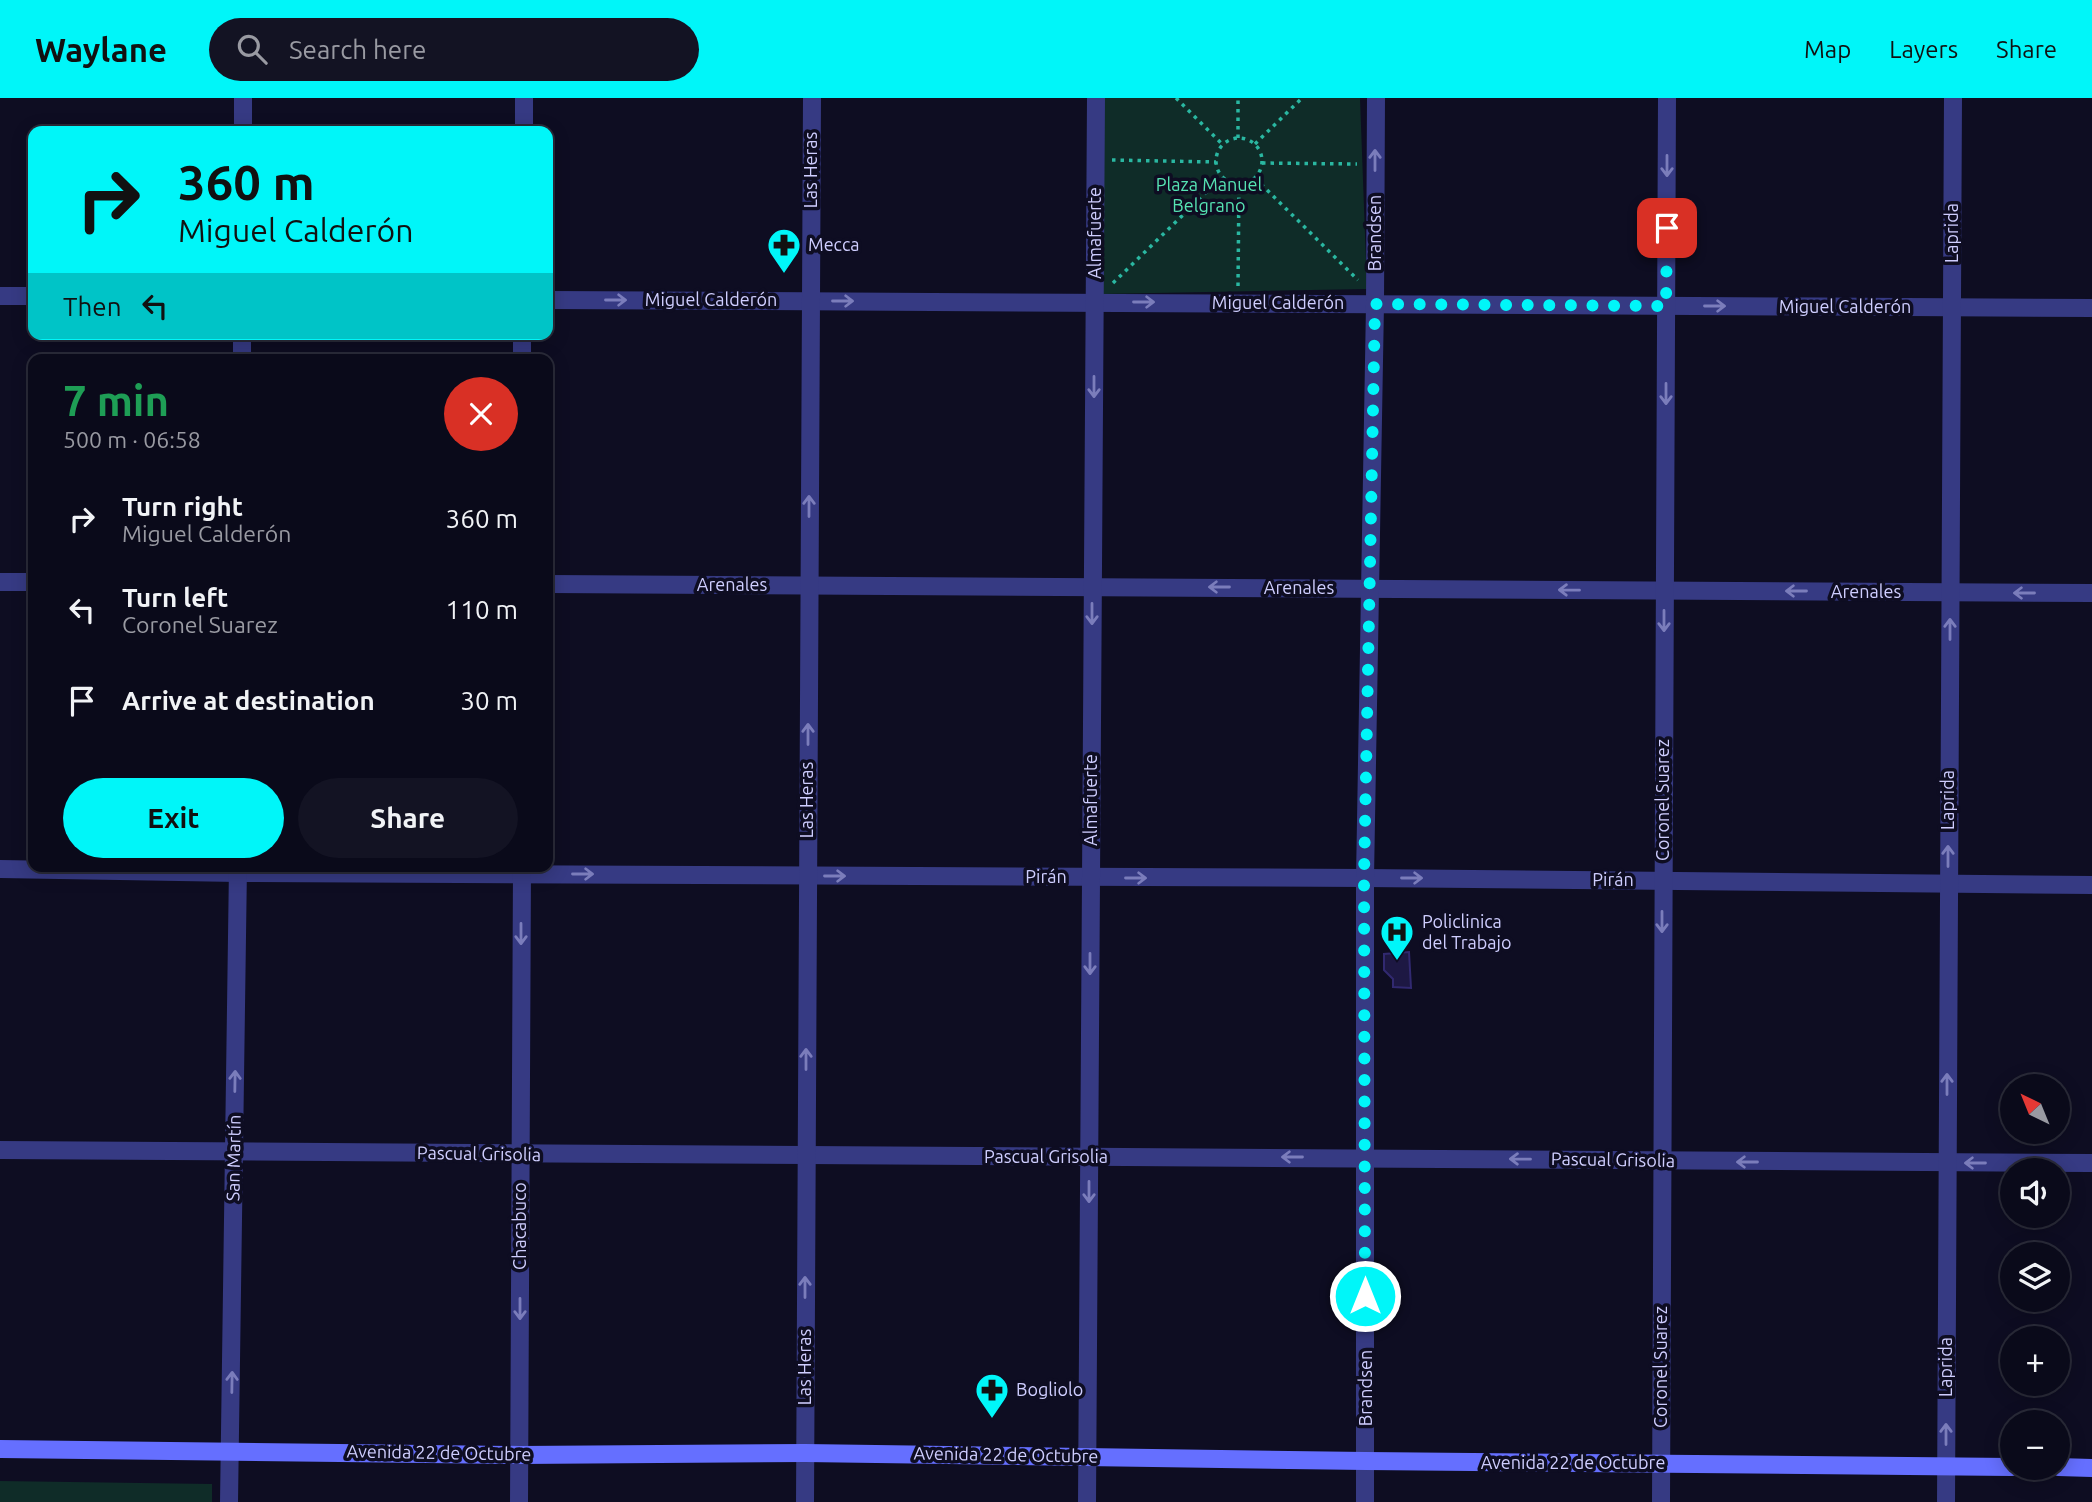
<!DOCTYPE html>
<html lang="en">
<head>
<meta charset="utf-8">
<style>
	body { margin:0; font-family:Ubuntu,sans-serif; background:#131323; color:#f1f3f6; height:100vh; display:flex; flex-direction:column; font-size:26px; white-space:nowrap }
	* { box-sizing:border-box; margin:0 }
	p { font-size:23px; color:#999aa2 }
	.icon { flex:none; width:38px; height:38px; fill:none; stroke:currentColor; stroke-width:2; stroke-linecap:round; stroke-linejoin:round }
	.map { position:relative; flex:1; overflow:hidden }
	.drawer { position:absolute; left:28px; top:256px; width:525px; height:518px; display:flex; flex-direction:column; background:#0a0a1a; border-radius:14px; box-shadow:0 4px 18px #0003,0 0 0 2px #2a2b39 }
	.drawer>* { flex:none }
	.guide { position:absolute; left:28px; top:28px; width:525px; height:214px; border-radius:14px; box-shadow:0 4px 18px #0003,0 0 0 2px #2a2b39; background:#00f6f9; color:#111; overflow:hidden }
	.needle { width:46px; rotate:317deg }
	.fabs { position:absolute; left:2000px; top:976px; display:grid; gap:14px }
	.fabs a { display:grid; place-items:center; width:70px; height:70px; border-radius:50%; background:#0a0a1a; box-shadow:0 4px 18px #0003,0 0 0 2px #2a2b39; font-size:35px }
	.pin { position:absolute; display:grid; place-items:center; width:60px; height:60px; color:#fff; margin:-30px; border-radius:14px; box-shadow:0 4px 10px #0006 }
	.me { position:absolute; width:77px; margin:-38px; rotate:0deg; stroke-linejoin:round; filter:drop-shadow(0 0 5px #0008) }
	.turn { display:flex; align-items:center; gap:24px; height:147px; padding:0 35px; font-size:32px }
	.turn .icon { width:91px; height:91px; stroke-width:2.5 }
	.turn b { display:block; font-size:49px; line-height:60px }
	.then { display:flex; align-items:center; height:66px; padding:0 35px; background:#0003; gap:14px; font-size:26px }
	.round { display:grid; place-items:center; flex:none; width:74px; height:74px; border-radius:37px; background:#131323 }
	.head { display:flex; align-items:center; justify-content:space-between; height:119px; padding:0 35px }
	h1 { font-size:42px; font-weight:700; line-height:52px; color:#1e9e55 }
	.primary-button { display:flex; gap:14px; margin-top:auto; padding:14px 35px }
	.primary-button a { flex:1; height:80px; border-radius:42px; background:#00f6f9; color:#111; font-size:28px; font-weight:700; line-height:80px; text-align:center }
	.primary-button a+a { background:#131323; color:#f1f3f6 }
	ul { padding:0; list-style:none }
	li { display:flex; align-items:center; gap:21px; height:91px; padding:0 35px }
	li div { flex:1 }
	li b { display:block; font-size:26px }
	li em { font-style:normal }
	header { display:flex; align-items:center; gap:42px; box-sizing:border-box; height:98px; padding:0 35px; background:#00f6f9; color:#111 }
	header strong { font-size:33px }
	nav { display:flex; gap:38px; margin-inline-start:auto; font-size:24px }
	.search { width:490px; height:63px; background:#131323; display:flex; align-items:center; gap:18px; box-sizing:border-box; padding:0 24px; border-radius:38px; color:#999aa2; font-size:26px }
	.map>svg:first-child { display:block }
	.green { fill:#0f2c28 }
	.building { fill:#1d1843; stroke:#312970; stroke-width:2 }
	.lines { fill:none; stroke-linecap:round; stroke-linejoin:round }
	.path { stroke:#2ab7a1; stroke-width:3.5; stroke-dasharray:3.5 5; stroke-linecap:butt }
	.minor { stroke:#363a83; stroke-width:18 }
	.secondary { stroke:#656fff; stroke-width:18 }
	.oneway { stroke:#7b7dbb }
	.route { stroke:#00f6f9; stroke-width:12; stroke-dasharray:0 21.6 }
	.labels { text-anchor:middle; stroke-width:7; stroke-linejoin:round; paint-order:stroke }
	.street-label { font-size:18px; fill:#cfceff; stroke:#0e0d22 }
	.park-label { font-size:18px; fill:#56e3b3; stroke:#0e0d22 }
	.poi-label { font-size:18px; fill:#cfceff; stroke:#0e0d22; text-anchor:start }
</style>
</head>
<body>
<header>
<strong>Waylane</strong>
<div class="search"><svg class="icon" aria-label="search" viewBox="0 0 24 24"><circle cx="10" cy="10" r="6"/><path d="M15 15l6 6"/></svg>Search here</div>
<nav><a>Map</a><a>Layers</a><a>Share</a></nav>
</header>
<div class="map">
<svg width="2092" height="1404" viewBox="0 0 2092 1404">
	<rect width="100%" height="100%" fill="#0e0d22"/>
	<!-- green -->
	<g class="green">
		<path d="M1103,0h257l7,191 -264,5z"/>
		<path d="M0,1383l212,3v18h-212z"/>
	</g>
	<!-- building -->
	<path class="building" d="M1409,854l2,36 -18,-1v-8l-9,-9v-16z"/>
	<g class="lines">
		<!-- path -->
		<g class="path">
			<path d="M1176,0l46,46"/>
			<circle cx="1239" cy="63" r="23"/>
			<path d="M1238,40v-40"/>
			<path d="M1255,46l47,-46"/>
			<path d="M1112,62l104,2"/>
			<path d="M1262,65l95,1"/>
			<path d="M1255,80l103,102"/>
			<path d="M1113,185l109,-106"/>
			<path d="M1238,188l1,-102"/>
		</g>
		<!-- minor -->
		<g class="minor">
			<path d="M243,33v-33"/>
			<path d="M524,33v-33"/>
			<path d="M0,198h33"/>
			<path d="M548,202l1544,8"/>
			<path d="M522,236v25"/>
			<path d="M242,261v-25"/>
			<path d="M0,484h33"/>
			<path d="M548,486l1544,9"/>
			<path d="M0,771l238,4 1127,5 727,7"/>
			<path d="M0,1052l2092,13"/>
			<path d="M229,1404l9,-636"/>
			<path d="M519,1404l3,-636"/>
			<path d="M805,1404l7,-1404"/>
			<path d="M1087,1404l9,-1404"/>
			<path d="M1365,1404v-624l10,-574 1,-206"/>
			<path d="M1661,1404l6,-1404"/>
			<path d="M1946,1404l7,-1404"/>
		</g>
		<!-- secondary -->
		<g class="secondary">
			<path d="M0,1351l520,6 285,-2 561,8 646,6"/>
			<path d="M2058,1369l34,1"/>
		</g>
	</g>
	<!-- one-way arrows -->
	<defs><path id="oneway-shaft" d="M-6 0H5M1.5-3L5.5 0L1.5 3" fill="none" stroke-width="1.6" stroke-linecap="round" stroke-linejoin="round" transform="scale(1.75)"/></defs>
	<g class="oneway">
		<use href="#oneway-shaft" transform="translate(1375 62) rotate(-90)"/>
		<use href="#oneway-shaft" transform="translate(1667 68) rotate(90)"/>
		<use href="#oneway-shaft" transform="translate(616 202)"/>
		<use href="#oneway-shaft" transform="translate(843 203)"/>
		<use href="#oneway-shaft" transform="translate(1144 204)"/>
		<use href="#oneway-shaft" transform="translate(1715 208)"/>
		<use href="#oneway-shaft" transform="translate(1094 289) rotate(90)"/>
		<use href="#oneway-shaft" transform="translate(1666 296) rotate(90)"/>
		<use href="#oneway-shaft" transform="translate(809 408) rotate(-90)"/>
		<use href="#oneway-shaft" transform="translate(1219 489) rotate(-180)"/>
		<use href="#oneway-shaft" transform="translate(1569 492) rotate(-179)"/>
		<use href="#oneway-shaft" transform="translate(1796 493) rotate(-180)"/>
		<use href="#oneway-shaft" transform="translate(2024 495) rotate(-180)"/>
		<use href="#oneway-shaft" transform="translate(1092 516) rotate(90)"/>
		<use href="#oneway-shaft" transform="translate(1664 523) rotate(90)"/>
		<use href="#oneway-shaft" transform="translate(1950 531) rotate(-90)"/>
		<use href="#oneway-shaft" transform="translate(808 636) rotate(-90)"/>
		<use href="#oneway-shaft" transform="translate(1948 758) rotate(-90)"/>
		<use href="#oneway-shaft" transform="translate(583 776)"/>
		<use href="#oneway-shaft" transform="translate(835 778)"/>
		<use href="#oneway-shaft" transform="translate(1136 780)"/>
		<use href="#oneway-shaft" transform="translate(1412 780)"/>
		<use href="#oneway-shaft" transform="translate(1662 824) rotate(90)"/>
		<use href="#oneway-shaft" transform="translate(521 836) rotate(90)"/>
		<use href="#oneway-shaft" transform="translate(1090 866) rotate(90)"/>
		<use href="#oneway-shaft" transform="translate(806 961) rotate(-90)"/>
		<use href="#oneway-shaft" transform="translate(235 983) rotate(-89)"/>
		<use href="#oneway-shaft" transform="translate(1947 986) rotate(-90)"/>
		<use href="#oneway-shaft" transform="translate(1292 1059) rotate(180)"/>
		<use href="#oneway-shaft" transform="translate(1520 1061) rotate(-179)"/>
		<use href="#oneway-shaft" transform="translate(1747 1064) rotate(-180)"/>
		<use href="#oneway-shaft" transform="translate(1975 1065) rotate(-180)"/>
		<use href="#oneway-shaft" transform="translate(1089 1094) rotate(90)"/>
		<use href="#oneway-shaft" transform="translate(805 1189) rotate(-90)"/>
		<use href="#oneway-shaft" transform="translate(520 1211) rotate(90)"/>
		<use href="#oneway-shaft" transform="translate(232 1284) rotate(-89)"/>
		<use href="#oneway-shaft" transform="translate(1946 1336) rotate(-90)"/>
	</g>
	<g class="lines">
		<!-- route -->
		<path class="route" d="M1365,1198l-1,-418 11,-574 291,2 1,-78"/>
	</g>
	<!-- icons -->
	<defs>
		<symbol id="pharmacy-pin" viewBox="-11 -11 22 30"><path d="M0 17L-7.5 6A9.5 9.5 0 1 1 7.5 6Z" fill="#00f6f9" stroke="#0e0d22"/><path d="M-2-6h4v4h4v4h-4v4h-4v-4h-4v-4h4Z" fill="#111"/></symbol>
		<symbol id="hospital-pin" viewBox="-11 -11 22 30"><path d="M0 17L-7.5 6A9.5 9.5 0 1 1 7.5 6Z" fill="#00f6f9" stroke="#0e0d22"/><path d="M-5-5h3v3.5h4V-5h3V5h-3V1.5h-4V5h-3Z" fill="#111"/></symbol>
	</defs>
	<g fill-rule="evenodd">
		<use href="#pharmacy-pin" x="765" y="128" width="38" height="52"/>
		<use href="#hospital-pin" x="1378" y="815" width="38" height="52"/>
		<use href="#pharmacy-pin" x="973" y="1273" width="38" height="52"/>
	</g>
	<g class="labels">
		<!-- street labels -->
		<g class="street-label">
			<text transform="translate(811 72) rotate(-90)" y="6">Las Heras</text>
			<text transform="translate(1095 135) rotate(-90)" y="6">Almafuerte</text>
			<text transform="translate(1375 135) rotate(-90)" y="6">Brandsen</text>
			<text transform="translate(1952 135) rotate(-90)" y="6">Laprida</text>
			<text x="711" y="208">Miguel Calderón</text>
			<text x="1278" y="211">Miguel Calderón</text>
			<text x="1845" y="215">Miguel Calderón</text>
			<text x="732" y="493">Arenales</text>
			<text x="1299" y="496">Arenales</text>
			<text x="1866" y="500">Arenales</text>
			<text transform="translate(807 702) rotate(-90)" y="6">Las Heras</text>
			<text transform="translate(1091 702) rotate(-90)" y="6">Almafuerte</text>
			<text transform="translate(1663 702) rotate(-90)" y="6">Coronel Suarez</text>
			<text transform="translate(1948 702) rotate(-90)" y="6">Laprida</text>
			<text x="1046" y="785">Pirán</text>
			<text x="1613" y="788">Pirán</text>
			<text transform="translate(479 1056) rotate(1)" y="6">Pascual Grisolia</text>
			<text x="1046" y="1065">Pascual Grisolia</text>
			<text transform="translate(234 1060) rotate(-89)" y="6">San Martín</text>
			<text transform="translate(1613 1062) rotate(1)" y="6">Pascual Grisolia</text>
			<text transform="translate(520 1128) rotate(-90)" y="6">Chacabuco</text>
			<text transform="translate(805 1269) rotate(-90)" y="6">Las Heras</text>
			<text transform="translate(1661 1269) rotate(-90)" y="6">Coronel Suarez</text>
			<text transform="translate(1946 1269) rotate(-90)" y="6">Laprida</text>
			<text transform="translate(1366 1290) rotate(-90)" y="6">Brandsen</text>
			<text transform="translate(439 1355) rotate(1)" y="6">Avenida 22 de Octubre</text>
			<text transform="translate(1006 1357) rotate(1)" y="6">Avenida 22 de Octubre</text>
			<text x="1573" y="1371">Avenida 22 de Octubre</text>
		</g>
		<!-- park labels -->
		<g class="park-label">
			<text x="1209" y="93">Plaza Manuel<tspan x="1209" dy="21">Belgrano</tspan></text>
		</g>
		<!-- poi labels -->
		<g class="poi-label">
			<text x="808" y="153">Mecca</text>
			<text x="1422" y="830">Policlinica<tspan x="1422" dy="21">del Trabajo</tspan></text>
			<text x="1016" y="1298">Bogliolo</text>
		</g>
	</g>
</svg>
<div class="fabs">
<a><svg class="needle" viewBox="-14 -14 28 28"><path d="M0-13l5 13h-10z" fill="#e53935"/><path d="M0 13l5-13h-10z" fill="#999aa2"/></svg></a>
<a><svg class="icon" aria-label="sound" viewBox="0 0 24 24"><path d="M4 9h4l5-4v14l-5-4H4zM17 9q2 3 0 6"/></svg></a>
<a><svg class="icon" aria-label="layers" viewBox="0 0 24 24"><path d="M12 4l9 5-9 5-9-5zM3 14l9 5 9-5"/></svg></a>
<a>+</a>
<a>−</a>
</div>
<div class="pin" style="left:1667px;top:130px;background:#d93025"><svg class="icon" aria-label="arrive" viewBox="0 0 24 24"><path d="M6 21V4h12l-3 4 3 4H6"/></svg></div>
<svg class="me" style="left:1365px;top:1198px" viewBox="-20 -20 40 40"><circle r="17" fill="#00f6f9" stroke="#fff" stroke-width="3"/><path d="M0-11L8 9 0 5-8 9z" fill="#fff"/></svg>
<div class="guide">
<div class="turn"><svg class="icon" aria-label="right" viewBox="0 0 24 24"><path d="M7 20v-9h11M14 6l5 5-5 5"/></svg><div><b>360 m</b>Miguel Calderón</div></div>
<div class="then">Then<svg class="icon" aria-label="left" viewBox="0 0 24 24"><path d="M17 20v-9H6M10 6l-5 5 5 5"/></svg></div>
</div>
<section class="drawer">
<div class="head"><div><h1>7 min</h1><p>500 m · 06:58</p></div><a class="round" style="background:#d93025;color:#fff"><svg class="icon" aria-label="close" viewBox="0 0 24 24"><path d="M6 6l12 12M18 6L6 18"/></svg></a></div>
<ul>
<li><svg class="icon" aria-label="right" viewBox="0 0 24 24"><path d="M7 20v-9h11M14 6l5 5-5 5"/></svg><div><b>Turn right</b><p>Miguel Calderón</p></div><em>360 m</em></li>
<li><svg class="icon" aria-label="left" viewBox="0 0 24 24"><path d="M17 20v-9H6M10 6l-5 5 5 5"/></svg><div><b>Turn left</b><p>Coronel Suarez</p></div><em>110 m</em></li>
<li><svg class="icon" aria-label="arrive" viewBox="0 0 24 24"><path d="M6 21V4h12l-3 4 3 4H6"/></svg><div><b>Arrive at destination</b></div><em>30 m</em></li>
</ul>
<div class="primary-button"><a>Exit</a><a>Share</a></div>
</section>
</div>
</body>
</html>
